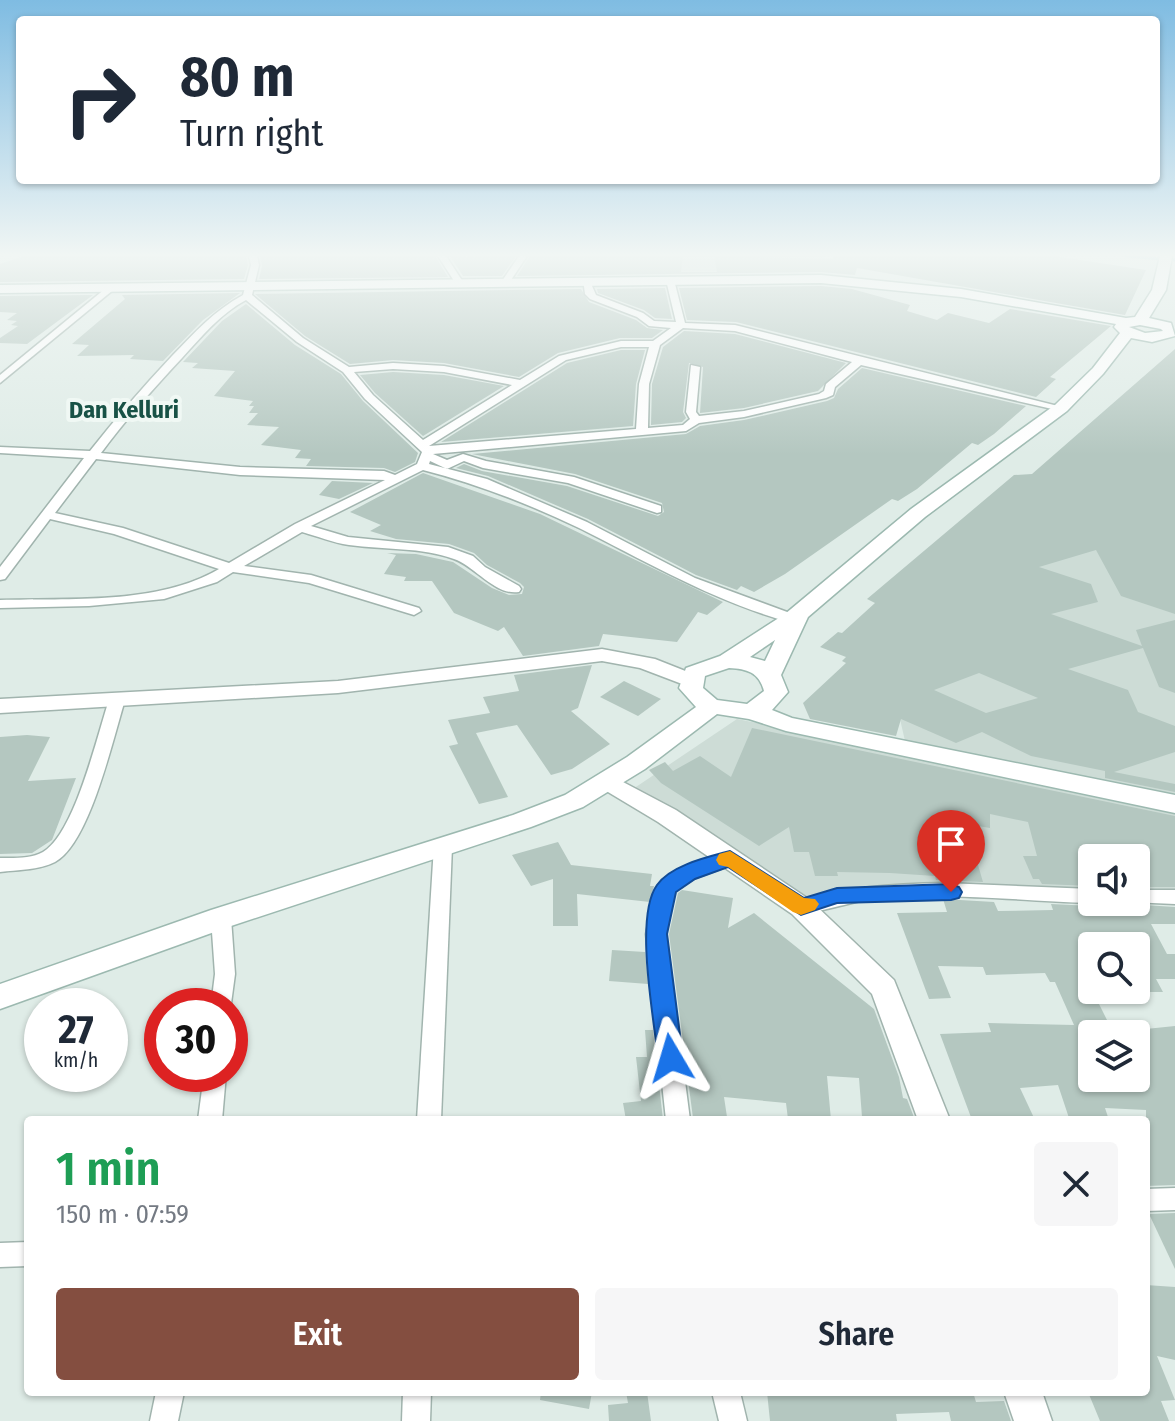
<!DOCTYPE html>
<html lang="en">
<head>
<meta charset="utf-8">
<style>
	body { margin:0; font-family:"Fira Sans Condensed",sans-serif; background:#f6f6f7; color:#1f2937; height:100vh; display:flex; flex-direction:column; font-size:30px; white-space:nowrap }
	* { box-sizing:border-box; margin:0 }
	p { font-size:26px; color:#747a83 }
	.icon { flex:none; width:44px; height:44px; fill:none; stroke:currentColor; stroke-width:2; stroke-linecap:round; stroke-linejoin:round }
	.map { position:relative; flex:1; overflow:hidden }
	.sheet { position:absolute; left:24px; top:1116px; width:1126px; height:280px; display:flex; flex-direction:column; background:#fff; border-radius:8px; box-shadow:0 2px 6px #0004 }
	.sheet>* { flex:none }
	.guide { position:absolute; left:16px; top:16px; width:1144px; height:168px; border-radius:8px; box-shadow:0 2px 6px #0004; background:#fff; color:#1f2937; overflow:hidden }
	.fabs { position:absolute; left:1078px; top:844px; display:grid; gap:16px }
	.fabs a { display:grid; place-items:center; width:72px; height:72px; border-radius:8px; background:#fff; box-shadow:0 2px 6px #0004; font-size:40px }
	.speed { position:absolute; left:24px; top:988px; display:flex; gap:16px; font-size:40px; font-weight:700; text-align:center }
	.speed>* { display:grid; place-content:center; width:104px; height:104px; border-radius:50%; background:#fff; box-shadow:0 2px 6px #0004; line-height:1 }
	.speed small { font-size:20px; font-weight:400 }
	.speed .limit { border:12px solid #d22; background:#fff; color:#111 }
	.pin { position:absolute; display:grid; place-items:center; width:68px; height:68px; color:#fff; margin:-82px -34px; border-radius:50% 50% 50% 0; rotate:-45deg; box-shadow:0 0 8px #0007 }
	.pin .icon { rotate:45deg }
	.me { position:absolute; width:88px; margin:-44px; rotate:353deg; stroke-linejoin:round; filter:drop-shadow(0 0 6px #0008) }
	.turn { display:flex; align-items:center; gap:28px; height:168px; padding:0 32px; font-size:36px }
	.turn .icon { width:104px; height:104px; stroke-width:2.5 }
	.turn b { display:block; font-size:56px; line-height:68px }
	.round { display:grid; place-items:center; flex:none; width:84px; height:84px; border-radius:8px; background:#f6f6f7 }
	.summary { display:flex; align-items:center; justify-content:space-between; height:136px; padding:0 32px }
	h1 { font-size:48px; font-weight:600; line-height:60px; color:#1e9e55 }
	.cta { display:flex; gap:16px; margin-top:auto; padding:16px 32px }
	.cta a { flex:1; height:92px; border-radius:8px; background:#844e40; color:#fff; font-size:32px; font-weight:600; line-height:92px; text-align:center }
	.cta a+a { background:#f6f6f7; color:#1f2937 }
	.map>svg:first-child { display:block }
	.built { fill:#cddcd6 }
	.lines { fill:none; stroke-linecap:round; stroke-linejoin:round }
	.stream { stroke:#81c8d8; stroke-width:3 }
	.building { fill:#b4c7c0; fill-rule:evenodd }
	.minor-casing { stroke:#a1b4ae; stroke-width:3 }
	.tertiary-casing { stroke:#a1b4ae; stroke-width:3 }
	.secondary-casing { stroke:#9cb9b0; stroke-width:3 }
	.minor { fill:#fff; fill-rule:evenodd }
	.tertiary { fill:#fff; fill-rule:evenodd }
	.secondary { fill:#fff; fill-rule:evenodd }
	.route { fill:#1a73e8; stroke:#114b97; stroke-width:2 }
	.slow { fill:#f59e0b }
	.labels { text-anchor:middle; stroke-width:8; stroke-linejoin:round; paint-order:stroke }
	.far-district-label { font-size:24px; font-weight:bold; fill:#185246; stroke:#f0f8f4 }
</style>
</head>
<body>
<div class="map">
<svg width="1175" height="1421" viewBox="0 0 1175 1421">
	<rect width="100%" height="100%" fill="#dfece7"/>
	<!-- built -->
	<g class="built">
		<path d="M562,256h263l1,15 -282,1z"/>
		<path d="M1175,365v436l-270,-60 -5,-22z"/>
		<path d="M737,719l438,88v90l-39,-1v-38h-44v37l-168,-4 -123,16 -174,-114z"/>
	</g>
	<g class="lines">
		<!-- stream -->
		<path class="stream" d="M1126,256l49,4"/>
	</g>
	<!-- building -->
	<g class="building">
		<path d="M24,256h222l2,9 -4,14 -244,3v-18z"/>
		<path d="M260,256h175l13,21 -189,2 3,-13z"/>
		<path d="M450,256l14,1 52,-1 -14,20h-39z"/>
		<path d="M530,256h153l-2,16h36l-3,-16 119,3v-3h221l92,14 -21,45 -268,-47 -2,7 -34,-3 -304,4z"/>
		<path d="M821,286l31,3 58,16 -3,6 30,9 11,-7 41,10 21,-14 101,17 -61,51 6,2 -20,18 -300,-75 -49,-2 -8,-32z"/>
		<path d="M665,288l7,31 -17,-1 -11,-8 -46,-17 -1,-4z"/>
		<path d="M581,289l8,13 47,18 11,8 16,2 -11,8h-32l-62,15 -39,24 -75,-14 -51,-3 -43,4 -45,-28 -50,-42z"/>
		<path d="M240,293l-37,27 -40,41 -33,-2 4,-4 -57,1 12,-11 -17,-1 53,-45 -3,-4z"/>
		<path d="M93,295l-66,49 -27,-1v-5l18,-12 -7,-1 6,-4 -10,-1 10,-7 -17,-1v-16z"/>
		<path d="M246,304l49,41 46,29 22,27 55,52 -3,9 -20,10 -11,-4 -78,-2 5,-7 -16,-1 6,-8 -40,-5 18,-18 -32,-2 11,-12h-9l5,-7h-5l4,-5 -39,-5 21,-25 -43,-3 6,-5 -15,-1 39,-41z"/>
		<path d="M684,331l51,3 111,29 -28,28 -74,17 -44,5 3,-46 -14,-4 -6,49 3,6 -4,4 -31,3 1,-41 11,-37z"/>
		<path d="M1175,349v265l-54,-18 -25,-46 -57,17 52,17 7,18 -47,12 91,32 -6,-16 39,-10v73l-16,-6 -16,-39 -75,21 60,21 10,22 37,14v26l-61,20 61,12v8l-70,-14v-7l-74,-15 -49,-24 -26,11 -55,-24 -5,17 -86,-17 -7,-16 43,-40 -4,-2 4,-4 -26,-10 18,-15 4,1 33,-30 -8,-4 147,-124 18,-1zM979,673l59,25 -52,15 -52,-23z"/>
		<path d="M621,350h24l-9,34 -3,42 -192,16 126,-79z"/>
		<path d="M862,368l164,38 -32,28 -16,11 -6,-2 -55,46 -19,12 -6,-2 -107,75 -31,18 -13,-6 -4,4 -41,-15 -108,-56 -100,-43 -32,-8 8,-4 18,7 85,15 91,30 6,-4 -2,-9 -87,-29 -103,-20 214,-20 14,-8 44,-6 83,-19 7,-3 4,-9z"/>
		<path d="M393,372l51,3 60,11 -81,50 -48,-43 -15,-18z"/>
		<path d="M423,473l117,41 183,88 -16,13 -9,-3 -21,30 -74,-8 -4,12 -76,10 -19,-29 -6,4 -44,-18 -22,-32h-28l2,-4 -22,-3 12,-19 -9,-2 29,1 37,8 39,26 17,7 13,-1 2,-7 -4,-4 -33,-18 -13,-12 -25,-9 -53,-5 -26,-8 11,-6 -31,-13z"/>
		<path d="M332,481l41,2 -34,16 -20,-4z"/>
		<path d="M592,665l-14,43 -7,3 39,33 -38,25 -21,6 -34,-50 -41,8 32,64 -29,7 -30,-58 9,-2 -10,-24 42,-7 -7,-16 36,-6 -5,-16z"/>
		<path d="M624,681l37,18 -23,17 -38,-19z"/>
		<path d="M752,728l423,88v71h-39v-29h-44v28l-50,-2 -3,-5h-6l-10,-23h14l-9,-34 -38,-8v14l-24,-4 17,58 -47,-2 -1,-4 -45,-3 -53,-1 1,4h-23l-6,-24h-15l-5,-25 -30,19 -98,-63 -12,-13 16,-8 8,9 27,-15 31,21z"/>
		<path d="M27,735l23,2 -22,44 48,-3 -24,62 -20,13 -32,1v-117z"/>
		<path d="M558,842l13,23 81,9 -2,12h4l-4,16 -73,-8 1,32h-25v-47l-22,7 -19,-31z"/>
		<path d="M682,890l51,8 -5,30 26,-15 120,96 25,68 4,21 4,1 8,21 -53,-3 -3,-39 -32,-2 4,44 -43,-1 -2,-16 -62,-6 3,20 -34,1 -24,-184 9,-41z"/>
		<path d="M943,899l51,3 4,9 55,-1 -2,-6 41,2 6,-4 77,5v17h-24l16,30h8v25h-19l7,13h-27v-54l-44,1v51l22,44h-22v32l-8,-18h-4l12,30h42l2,3v-51l39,-4v159l-29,1v-76l-41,-2 4,12 -40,-2 -11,-33 -38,3 15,32h-63l-32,-86 51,-2 -3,-9 86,2 -19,-43h-5l-5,-9 -59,2 -3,-8 -45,-1 13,32 -22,1 -32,-86 50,-1z"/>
		<path d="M612,950l33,2 3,32 -39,-3z"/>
		<path d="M645,1030h8l10,90h-37l-3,-17 18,-2 -5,-44h11z"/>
		<path d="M1175,1213v56l-26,-55z"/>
		<path d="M1146,1285l29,2v73l-18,-4 18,44 -14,1 8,20h-69l-12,-29h58z"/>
		<path d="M541,1392h51l-3,17 -49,-9z"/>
		<path d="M626,1392h21l4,29h-42l-1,-16 20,-2z"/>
		<path d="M767,1392h206l3,10 28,-1 7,20h-60l-2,-9 -53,2 1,7h-127z"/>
	</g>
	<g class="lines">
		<defs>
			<g id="minor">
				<path d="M249,256h8l2,9 -7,30 51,43 46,29 44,-4 51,3 76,14 39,-24 62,-15h32l18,-13 -22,-2 -12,-9 -47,-18 -5,-5 -2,-15h6l7,16 47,18 11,8 22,1 -10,-42 4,-3 4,3 11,43 50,2 331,83 -5,3 -200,-46 -26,22 -2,8 -7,3 -82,19 -45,6 -13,8 -253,23 14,6 16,-6 23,7 88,16 87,29v6l-4,1 -89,-30 -85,-15 -19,-7 -17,8 -17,-8 -1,3 58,15 100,43 108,56 103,38 2,3 -7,4c-76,-20 -144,-60 -214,-95 -50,-24 -102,-44 -156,-58l-112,56 37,11 100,10 25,9 12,11 34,19 2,3 -2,3c-24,4 -44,-26 -65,-33 -32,-12 -70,-9 -105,-14 -16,-2 -32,-9 -47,-13l-58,34 67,9 108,33 2,3 -7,4 -105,-32 -76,-11 -16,10 -53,17 -75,7 -89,2v-8c69,-2 158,5 219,-31l-105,-35 -64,-15 -45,60 -5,1v-13l84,-109 -84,-5v-6l90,4c26,-33 53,-64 82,-95 22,-23 43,-46 71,-61l8,-30zM246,300l51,42 46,30 22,27 57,53 -5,12 -22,11 -11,-4 -144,-4 -139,-14c25,-34 52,-64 81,-95 20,-22 38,-44 64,-58zM683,328l52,3 117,31 -26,22 -2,7 -5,3 -75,17 -45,5 -3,-4 4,-45 -9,-2 -5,47 4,7 -7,6 -35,3 1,-44 11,-39zM621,347h28l-10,37 -3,45 -207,17 137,-86zM393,369l51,3 68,13 -89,55 -50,-45 -19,-23zM96,459l144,16 145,5 -90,44 -66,39 -106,-35 -68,-15z"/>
				<path d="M438,256h8l17,26 -1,2h-6z"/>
				<path d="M519,256h8l-18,27h-6l-1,-2z"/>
				<path d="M111,284l7,2 -118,97v-8z"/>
				<path d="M117,695l8,5c-12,38 -35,143 -70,162 -16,8 -38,8 -55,10v-14c13,0 31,1 43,-6 32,-19 54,-116 66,-152z"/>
				<path d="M443,840l6,2 3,4 -11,274h-24l17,-274 3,-4z"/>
				<path d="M730,852l7,1 2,5 -2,5 -42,15 -20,13 -9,43 24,186h-24l-20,-186 10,-46c15,-21 50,-29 74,-36z"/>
				<path d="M945,883l147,6v13h3l-3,1c-76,-2 -155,-13 -231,-2 -17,3 -52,15 -67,11l-3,-5 3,-5c50,-15 100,-18 151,-19z"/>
				<path d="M1136,890h39v14l-45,-2h6z"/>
				<path d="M221,911l7,2 3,5 4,56 -5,37v-5h-19l4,-32 -4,-56 3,-5z"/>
				<path d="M204,1074h22l-4,46h-24z"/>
				<path d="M1175,1188v22l-29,1v-22z"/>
				<path d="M28,1242v24l-28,1v-24z"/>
				<path d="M156,1392h28l-6,29h-28z"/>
				<path d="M403,1392h28l-1,29h-28z"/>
				<path d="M712,1392h28l7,29h-28z"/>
			</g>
			<g id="tertiary">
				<path d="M602,649l53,10 43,17 3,5 -11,6 -50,-19 -38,-7 -264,32 -338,20v-14l338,-18z"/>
				<path d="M606,773l70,37 134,90 84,80 56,140h-32l-46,-126 -80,-80 -134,-92 -60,-36 -4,-5 4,-5z"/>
				<path d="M1004,1392h38l10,29h-38z"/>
			</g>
			<path id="secondary" d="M1160,256h12l-6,34 -17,28 22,5 4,13 -23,6 -21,-4 -28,36 -36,37 -142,106 -117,100 -27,58 7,17 -16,18 20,8 383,77v18l-389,-82 -37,-12 -32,-5 -72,55 -62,38 -52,20 -300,99 -231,83v-25l211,-74 302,-95 52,-20 62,-38 69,-50 -17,-19 7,-20 34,-12 65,-42 126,-105 144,-104 38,-37 27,-35 -6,-6 2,-3 -155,-27 -140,-14 -821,10v-8l821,-10 140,14 165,29 9,-1 17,-27zM1140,325l21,4 2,2 -18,2 -16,-6zM775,640l-10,21 -15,-4zM729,668c18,1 30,4 35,23l-17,13 -30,-4 -14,-12 2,-12z"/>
		</defs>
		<!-- minor casing -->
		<use href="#minor" class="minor-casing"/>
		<!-- tertiary casing -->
		<use href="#tertiary" class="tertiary-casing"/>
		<!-- secondary casing -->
		<use href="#secondary" class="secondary-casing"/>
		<!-- minor -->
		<use href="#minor" class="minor"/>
		<!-- tertiary -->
		<use href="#tertiary" class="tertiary"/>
		<!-- secondary -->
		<use href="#secondary" class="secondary"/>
	</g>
	<!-- sky -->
	<linearGradient id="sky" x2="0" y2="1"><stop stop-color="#7fbce2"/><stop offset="0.56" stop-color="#f1f6f4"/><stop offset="1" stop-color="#f1f6f4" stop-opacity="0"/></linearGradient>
	<rect width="1175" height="455" fill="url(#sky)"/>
	<!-- route -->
	<path class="route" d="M730,851l74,47 33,-10 114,-4 8,3 3,5 -3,6 -8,2 -114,3 -36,12 -73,-48 -33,12 -19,13 -9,42 16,124 -3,7 -9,3 -9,-3 -4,-7c-4,-40 -24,-141 -1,-173 14,-20 51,-28 73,-34z"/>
	<!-- slow -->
	<path class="slow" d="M730,851l74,47 11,1 4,5 -4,6 -14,5 -8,-3 -65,-45 -9,-2 -3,-5 3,-6z"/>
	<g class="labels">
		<!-- far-district labels -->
		<g class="far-district-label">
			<text x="124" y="418">Dan Kelluri</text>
		</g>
	</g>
</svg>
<div class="fabs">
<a><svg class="icon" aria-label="sound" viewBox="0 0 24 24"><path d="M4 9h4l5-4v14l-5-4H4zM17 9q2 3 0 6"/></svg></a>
<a><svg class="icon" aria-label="search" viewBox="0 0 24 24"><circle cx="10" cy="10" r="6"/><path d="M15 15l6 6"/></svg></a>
<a><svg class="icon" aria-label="layers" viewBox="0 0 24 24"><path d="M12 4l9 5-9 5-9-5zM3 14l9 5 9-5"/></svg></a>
</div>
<div class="speed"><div>27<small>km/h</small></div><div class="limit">30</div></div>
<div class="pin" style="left:951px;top:892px;background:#d93025"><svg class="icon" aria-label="arrive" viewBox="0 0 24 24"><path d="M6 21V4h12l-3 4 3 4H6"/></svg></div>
<svg class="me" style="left:671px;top:1058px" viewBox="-20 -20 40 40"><path d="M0-17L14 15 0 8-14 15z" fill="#1a73e8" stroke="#fff" stroke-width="4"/></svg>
<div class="guide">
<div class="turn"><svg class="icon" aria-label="right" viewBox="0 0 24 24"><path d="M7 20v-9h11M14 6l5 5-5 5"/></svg><div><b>80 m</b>Turn right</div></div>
</div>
<section class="sheet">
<div class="summary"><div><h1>1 min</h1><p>150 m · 07:59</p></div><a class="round"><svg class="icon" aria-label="close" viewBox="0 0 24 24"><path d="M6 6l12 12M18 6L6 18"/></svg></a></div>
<div class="cta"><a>Exit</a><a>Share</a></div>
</section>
</div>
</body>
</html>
